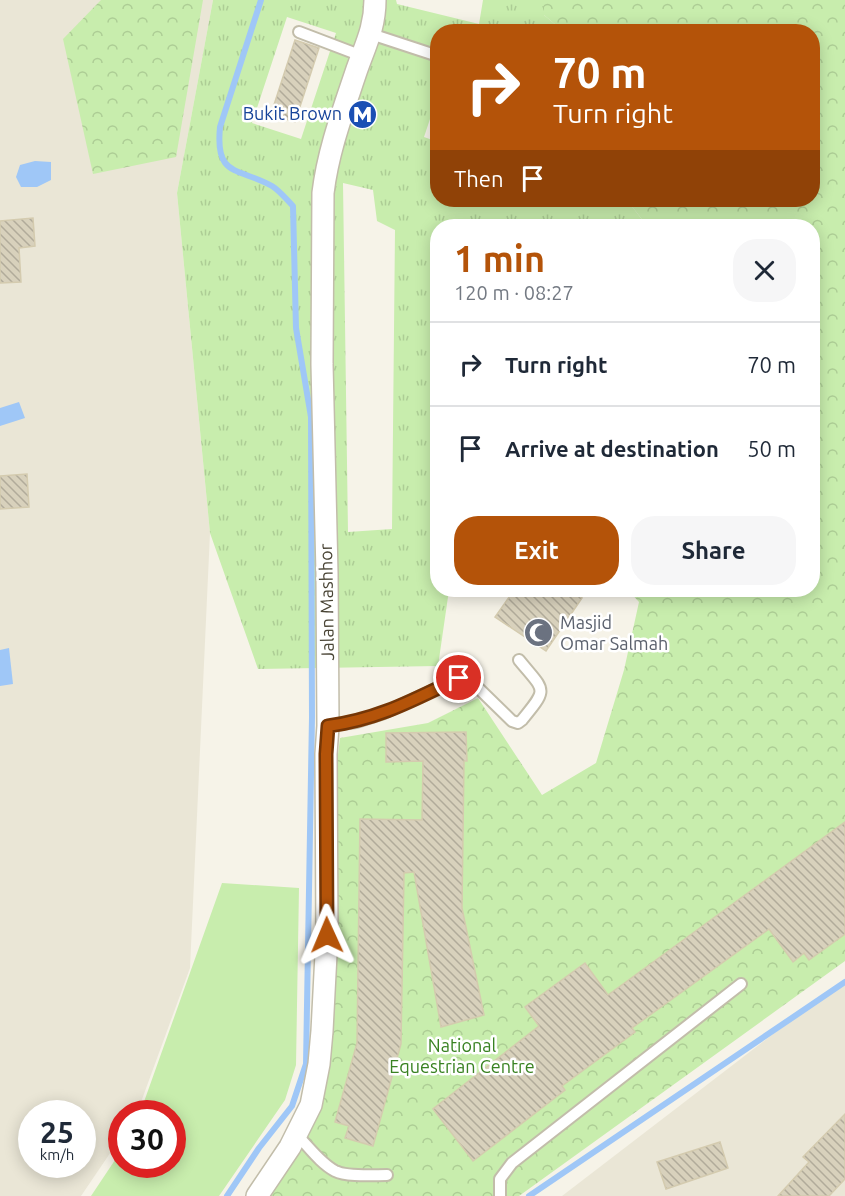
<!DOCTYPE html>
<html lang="en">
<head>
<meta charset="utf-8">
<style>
	body { margin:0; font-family:Ubuntu,sans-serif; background:#f6f6f7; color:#1f2937; height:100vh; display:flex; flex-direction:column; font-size:22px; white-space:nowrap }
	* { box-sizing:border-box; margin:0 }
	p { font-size:20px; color:#747a83 }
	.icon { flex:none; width:33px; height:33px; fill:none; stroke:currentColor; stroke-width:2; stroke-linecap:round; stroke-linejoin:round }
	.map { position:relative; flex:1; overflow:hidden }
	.panel { position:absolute; left:430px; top:219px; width:390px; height:378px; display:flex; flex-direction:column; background:#fff; border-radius:24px; box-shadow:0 3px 15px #0003 }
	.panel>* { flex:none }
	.top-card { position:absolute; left:430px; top:24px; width:390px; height:183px; border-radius:24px; box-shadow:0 3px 15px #0003; background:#b45309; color:#fff; overflow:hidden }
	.speed { position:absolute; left:18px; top:1100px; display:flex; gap:12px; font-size:30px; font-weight:700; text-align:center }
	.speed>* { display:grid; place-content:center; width:78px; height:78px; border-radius:50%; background:#fff; box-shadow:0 3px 15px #0003; line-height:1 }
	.speed small { font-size:15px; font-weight:400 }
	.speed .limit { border:9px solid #d22; background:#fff; color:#111 }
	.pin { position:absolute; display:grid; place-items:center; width:51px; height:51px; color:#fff; margin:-26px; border:3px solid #fff; border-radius:50%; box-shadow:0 2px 6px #0007 }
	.me { position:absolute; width:66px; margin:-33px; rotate:359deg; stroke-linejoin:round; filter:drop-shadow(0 0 4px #0008) }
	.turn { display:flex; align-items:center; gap:21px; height:126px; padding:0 24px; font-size:27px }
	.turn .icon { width:78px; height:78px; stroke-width:2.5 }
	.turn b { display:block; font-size:42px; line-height:51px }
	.then { display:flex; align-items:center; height:57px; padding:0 24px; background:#0003; gap:12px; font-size:22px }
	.round { display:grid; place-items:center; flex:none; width:63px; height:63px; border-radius:24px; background:#f6f6f7 }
	.summary { display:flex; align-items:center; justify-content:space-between; height:102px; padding:0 24px }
	h1 { font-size:36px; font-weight:600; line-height:45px; color:#b45309 }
	.primary-button { display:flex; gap:12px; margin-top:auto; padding:12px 24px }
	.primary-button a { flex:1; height:69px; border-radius:24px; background:#b45309; color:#fff; font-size:24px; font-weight:600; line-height:69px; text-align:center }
	.primary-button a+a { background:#f6f6f7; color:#1f2937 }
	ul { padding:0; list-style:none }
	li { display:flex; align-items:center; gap:18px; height:84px; padding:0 24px; border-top:2px solid #e0e1e3 }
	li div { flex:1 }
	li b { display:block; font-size:22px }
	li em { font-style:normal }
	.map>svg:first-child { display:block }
	.residential { fill:#eae6d6; fill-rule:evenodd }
	.grass { fill:url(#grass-tufts); fill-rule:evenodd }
	.forest { fill:url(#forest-crowns) }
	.pitch { fill:#c8edad }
	.water { fill:#9fc7f7 }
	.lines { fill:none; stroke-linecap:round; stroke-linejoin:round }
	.stream { stroke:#9fc7f7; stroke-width:6 }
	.building { fill:url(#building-back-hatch); stroke:#d4cbaf; stroke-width:1.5 }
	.service-casing { stroke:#c2bdaa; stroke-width:14 }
	.minor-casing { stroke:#c2bdaa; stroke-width:24 }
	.service { stroke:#fff; stroke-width:10 }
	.minor { stroke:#fff; stroke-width:21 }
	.route-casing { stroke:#753606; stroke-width:15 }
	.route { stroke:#b45309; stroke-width:10 }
	.labels { text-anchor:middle; stroke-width:5; stroke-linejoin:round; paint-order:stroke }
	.transit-label { font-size:18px; fill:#164399; stroke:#fff; text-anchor:end }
	.street-label { font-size:18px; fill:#4a4536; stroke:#fff }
	.worship-label { font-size:18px; fill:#5b616d; stroke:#fff; text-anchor:start }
	.park-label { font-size:18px; fill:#398222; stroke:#fff }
</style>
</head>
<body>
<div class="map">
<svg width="845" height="1196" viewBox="0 0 845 1196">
	<defs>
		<pattern id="grass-tufts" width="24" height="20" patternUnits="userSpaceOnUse" patternTransform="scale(1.5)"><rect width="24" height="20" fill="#c8edad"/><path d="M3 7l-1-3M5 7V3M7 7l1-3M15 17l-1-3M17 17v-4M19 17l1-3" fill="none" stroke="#adcd95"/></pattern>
		<pattern id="forest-crowns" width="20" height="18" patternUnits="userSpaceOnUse" patternTransform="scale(1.5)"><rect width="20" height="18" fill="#c8edad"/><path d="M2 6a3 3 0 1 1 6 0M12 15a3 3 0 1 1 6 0" fill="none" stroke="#adcd95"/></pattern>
		<pattern id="building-back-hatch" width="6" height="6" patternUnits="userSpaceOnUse" patternTransform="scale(1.5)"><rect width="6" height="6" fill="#d8d1bc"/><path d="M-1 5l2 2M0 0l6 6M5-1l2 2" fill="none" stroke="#b1ab9a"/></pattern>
	</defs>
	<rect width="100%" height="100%" fill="#f6f3e8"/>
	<!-- residential -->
	<g class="residential">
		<path d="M0,0h213l-36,193 33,340 -20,435 -53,145h-15l-1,24 -40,59h-81zM32,1113h50v51h-50z"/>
		<path d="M845,984v212h-283l211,-162z"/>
	</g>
	<!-- grass -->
	<path class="grass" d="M213,0h183l1,4 82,20 4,-24h61v15l19,16 -125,1v63l-14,42 14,5v58h189l17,22 -2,4h-204v364h11l-11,76 -180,3 -48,-136 -33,-340zM287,17l49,16 -35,106 -49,-16zM343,183l30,7 4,31 18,9 -3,299 -44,3z"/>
	<!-- forest -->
	<g class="forest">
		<path d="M101,0h102l-27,157 -83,17 -30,-135z"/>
		<path d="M544,0h301v961l-326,235h-261l53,-95 17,-263 12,-100 88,-15 50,-25 64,97 54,-32 28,-93 15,-68 -11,-12h185v-364h-171l2,-4 -17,-22h186v-168l-250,-1 -19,-16z"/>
	</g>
	<!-- pitch -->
	<path class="pitch" d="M222,883l77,5 -3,177 -11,35 -66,96h-128l30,-45 1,13h50v-51h-32z"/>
	<!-- water -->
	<g class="water">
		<path d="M35,161l16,1v18l-14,7h-16l-5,-10 4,-12z"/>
		<path d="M19,402l6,16 -25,8v-18z"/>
		<path d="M9,648l4,36 -13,2v-36z"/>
	</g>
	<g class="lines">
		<!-- stream -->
		<g class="stream">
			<path d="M227,1196l32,-48 33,-42 14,-42 6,-347 -1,-300 -15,-89 -3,-122c-6,-6 -13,-15 -21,-20 -34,-19 -57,-8 -52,-59l41,-127"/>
			<path d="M529,1196l316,-214"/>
		</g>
	</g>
	<!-- building -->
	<g class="building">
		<path d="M295,40l24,8 -24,74 -24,-8z"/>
		<path d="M33,218l2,28 -16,2 2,34 -21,1v-62z"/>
		<path d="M27,474l2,33 -29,2v-33z"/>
		<path d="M514,590h56l12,8 -36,53 -51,-34z"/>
		<path d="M466,732l1,29h-3l-2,147 22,107 -43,12 -27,-155 -10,1 -3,171 -28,102 -28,-8 4,-12 -14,-4 22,-79 3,-224 62,1 1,-59 -37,1v-29z"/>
		<path d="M845,822v112l-36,26 -5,-7 -11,9 -24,-33 -137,99 3,4 -73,54 3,4 -92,71 -40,-52 106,-83 -14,-19 60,-44 23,32z"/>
		<path d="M845,1114v65l-16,17h-51l31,-34 -6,-5z"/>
		<path d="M720,1142l8,26 -62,21 -9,-27z"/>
	</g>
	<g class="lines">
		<defs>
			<g id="service">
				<path d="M299,32l63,24"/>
				<path d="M371,34l67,22"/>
				<path d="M328,726l28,-4 28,-9 75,-35 11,2 42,41 6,2 4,-3c27,-33 23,-28 -3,-60"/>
				<path d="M297,1135c12,12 23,28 38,36 12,6 38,4 52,4"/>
				<path d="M500,1196v-17l12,-16 229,-179"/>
			</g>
			<path id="minor" d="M257,1196l33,-49 21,-42 8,-41 3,-33 5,-96 -1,-181 2,-28 -1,-153 -5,-209 1,-171c5,-42 20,-82 33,-121 9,-26 19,-44 19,-72"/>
		</defs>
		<!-- service casing -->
		<use href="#service" class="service-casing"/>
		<!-- minor casing -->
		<use href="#minor" class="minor-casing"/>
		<!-- service -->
		<use href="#service" class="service"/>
		<!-- minor -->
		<use href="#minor" class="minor"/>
	</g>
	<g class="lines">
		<defs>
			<path id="route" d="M327,935l-1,-181 2,-28c51,-7 85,-26 131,-48"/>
		</defs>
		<!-- route casing -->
		<use href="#route" class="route-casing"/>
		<!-- route -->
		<use href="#route" class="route"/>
	</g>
	<!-- icons -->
	<defs>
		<symbol id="metro-disc" viewBox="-11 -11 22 22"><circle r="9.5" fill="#1a4fb4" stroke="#fff"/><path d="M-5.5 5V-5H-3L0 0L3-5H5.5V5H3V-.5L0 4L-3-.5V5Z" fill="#fff"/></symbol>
		<symbol id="mosque-disc" viewBox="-11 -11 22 22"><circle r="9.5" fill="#6b7280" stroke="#fff"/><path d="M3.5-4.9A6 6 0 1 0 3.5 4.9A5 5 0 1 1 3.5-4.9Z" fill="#fff"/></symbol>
	</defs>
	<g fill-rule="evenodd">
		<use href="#metro-disc" x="346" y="98" width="33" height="33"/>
		<use href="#mosque-disc" x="522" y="616" width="33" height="33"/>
	</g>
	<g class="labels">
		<!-- transit labels -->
		<g class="transit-label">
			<text x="342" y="120">Bukit Brown</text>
		</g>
		<!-- street labels -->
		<g class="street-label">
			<text transform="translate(327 602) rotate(-91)" y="6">Jalan Mashhor</text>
		</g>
		<!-- worship labels -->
		<g class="worship-label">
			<text x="560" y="629">Masjid<tspan x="560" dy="21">Omar Salmah</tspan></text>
		</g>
		<!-- park labels -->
		<g class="park-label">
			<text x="462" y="1052">National<tspan x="462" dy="21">Equestrian Centre</tspan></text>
		</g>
	</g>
</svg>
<div class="speed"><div>25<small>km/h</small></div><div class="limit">30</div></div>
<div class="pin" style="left:459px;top:678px;background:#d93025"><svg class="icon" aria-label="arrive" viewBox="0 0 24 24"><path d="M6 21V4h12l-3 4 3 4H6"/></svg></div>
<svg class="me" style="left:327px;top:935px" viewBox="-20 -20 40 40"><path d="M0-17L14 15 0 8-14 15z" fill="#b45309" stroke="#fff" stroke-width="4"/></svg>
<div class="top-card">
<div class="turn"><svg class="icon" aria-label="right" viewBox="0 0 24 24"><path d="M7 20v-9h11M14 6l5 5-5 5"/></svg><div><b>70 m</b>Turn right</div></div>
<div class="then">Then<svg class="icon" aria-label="arrive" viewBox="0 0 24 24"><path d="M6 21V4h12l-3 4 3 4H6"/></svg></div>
</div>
<section class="panel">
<div class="summary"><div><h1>1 min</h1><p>120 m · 08:27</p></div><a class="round"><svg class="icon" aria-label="close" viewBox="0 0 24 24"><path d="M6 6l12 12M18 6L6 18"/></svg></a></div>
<ul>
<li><svg class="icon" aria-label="right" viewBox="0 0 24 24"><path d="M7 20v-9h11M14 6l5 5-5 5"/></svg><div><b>Turn right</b></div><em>70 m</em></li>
<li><svg class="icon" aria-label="arrive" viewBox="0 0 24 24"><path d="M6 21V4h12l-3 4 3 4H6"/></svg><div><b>Arrive at destination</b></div><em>50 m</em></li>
</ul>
<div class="primary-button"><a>Exit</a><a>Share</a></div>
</section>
</div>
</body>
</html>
